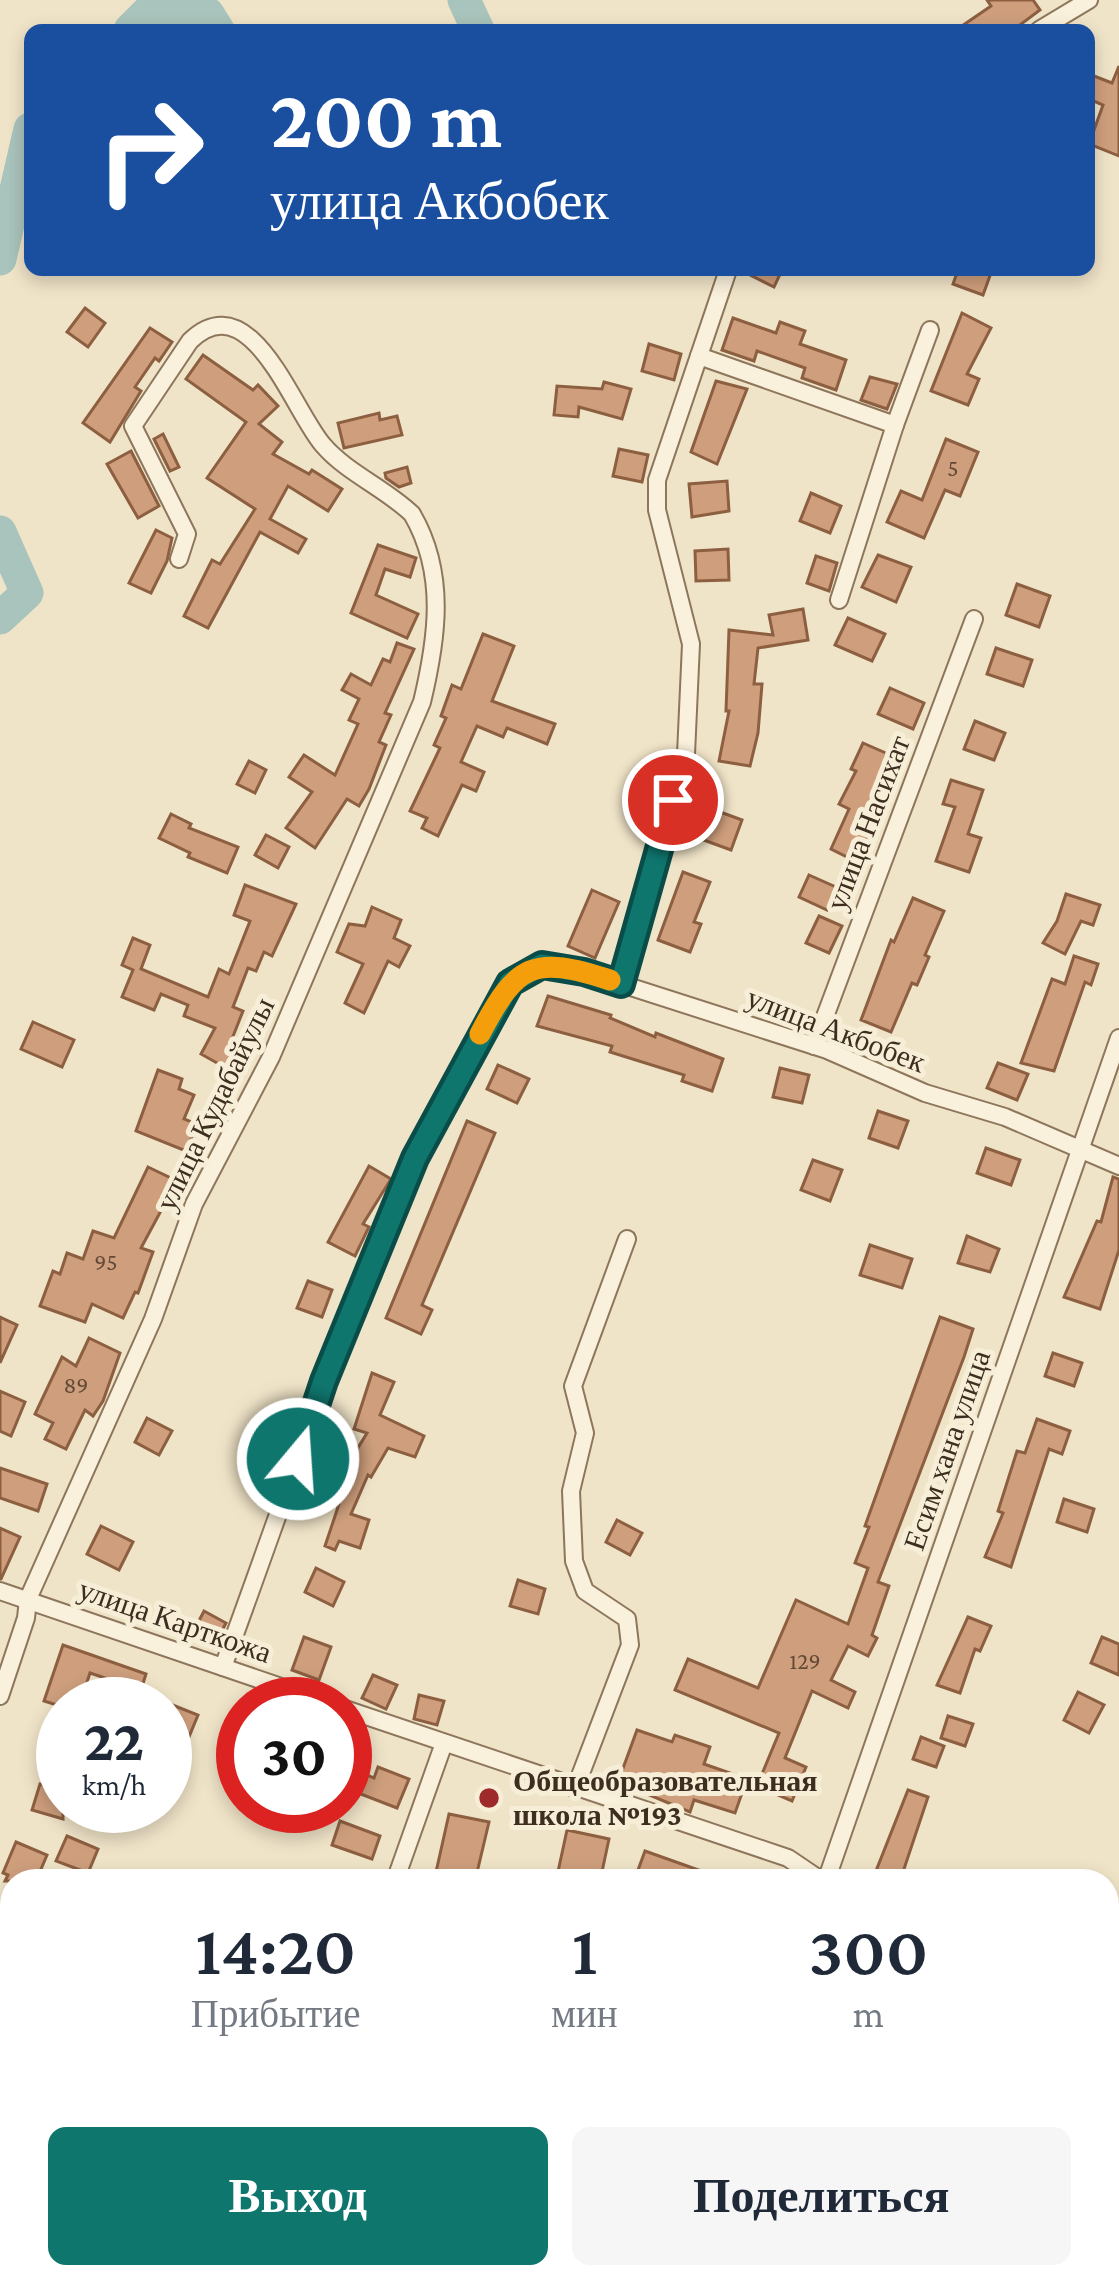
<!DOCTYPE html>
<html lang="ru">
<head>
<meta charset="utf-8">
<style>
	body { margin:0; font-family:"Crimson Pro",serif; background:#f6f6f7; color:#1f2937; height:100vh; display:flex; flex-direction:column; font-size:45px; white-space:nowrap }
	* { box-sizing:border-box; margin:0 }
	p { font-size:39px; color:#747a83 }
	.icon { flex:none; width:66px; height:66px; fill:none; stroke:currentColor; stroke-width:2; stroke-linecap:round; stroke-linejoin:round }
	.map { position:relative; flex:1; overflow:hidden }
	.details { position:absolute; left:0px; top:1869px; width:1119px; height:420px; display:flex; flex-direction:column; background:#fff; border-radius:36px 36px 0 0; box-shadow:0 6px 18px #0003 }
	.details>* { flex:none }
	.banner { position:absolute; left:24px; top:24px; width:1071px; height:252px; border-radius:18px; box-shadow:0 6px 18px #0003; background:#1a4fa0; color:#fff; overflow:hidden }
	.speed { position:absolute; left:36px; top:1677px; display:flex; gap:24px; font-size:60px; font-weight:700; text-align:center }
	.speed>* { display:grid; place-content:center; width:156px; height:156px; border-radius:50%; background:#fff; box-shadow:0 6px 18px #0003; line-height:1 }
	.speed small { font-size:30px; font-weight:400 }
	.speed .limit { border:18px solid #d22; background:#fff; color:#111 }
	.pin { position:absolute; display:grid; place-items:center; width:102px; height:102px; color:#fff; margin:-51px; border:6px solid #fff; border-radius:50%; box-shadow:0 3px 12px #0007 }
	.me { position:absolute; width:132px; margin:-66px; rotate:18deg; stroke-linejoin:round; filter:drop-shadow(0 0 9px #0008) }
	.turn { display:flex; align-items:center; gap:42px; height:252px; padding:0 48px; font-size:54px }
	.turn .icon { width:156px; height:156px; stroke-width:2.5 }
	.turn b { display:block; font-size:84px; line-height:102px }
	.eta { display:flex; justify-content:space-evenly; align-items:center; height:204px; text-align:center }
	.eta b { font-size:72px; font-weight:600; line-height:84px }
	.button { display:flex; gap:24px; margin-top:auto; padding:24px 48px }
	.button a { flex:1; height:138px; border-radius:18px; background:#0f766e; color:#fff; font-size:48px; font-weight:600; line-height:138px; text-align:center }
	.button a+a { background:#f6f6f7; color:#1f2937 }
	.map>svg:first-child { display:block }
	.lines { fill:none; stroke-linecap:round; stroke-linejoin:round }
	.river { stroke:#a9c4bc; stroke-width:33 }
	.building { fill:#cf9f7d; stroke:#8d5f41; stroke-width:3 }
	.minor-casing { stroke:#8d765c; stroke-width:20 }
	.minor { stroke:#faf1dc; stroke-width:16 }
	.route-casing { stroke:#0a4d48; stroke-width:30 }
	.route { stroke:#0f766e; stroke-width:21 }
	.slow { stroke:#f59e0b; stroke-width:21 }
	.poi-dot { fill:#9e2a2b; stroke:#f7eed8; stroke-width:4.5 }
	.labels { text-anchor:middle; stroke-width:10; stroke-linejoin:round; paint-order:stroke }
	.number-label { font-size:24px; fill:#624a37 }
	.street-label { font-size:30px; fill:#3d2e20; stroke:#f7eed8 }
	.poi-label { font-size:30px; font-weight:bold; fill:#3d2e20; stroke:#f7eed8; text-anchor:start }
</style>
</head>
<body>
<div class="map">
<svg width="1119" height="2289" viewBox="0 0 1119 2289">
	<rect width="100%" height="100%" fill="#f0e4c8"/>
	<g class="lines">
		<!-- river -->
		<g class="river">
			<path d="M464,0l14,30"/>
			<path d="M130,30l20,-20 58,4 10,16"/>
			<path d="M0,259l30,-130"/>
			<path d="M0,532l27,61 -27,25"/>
		</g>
	</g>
	<!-- building -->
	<g class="building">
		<path d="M987,0h46l7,10 -27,20h-57l35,-24z"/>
		<path d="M1119,66v90l-30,-12 14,-39 -14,-6v-25l23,9z"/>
		<path d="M740,270h42l-8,17z"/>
		<path d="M958,270h34l-9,25 -30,-11z"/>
		<path d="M85,308l20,15 -17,24 -21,-15z"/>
		<path d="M962,313l29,15 -24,46 12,5 -11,26 -37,-14z"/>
		<path d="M733,318l43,15 4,-11 25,9 -5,13 46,16 -10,30 -34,-12 3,-10 -48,-17 -3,10 -32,-11z"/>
		<path d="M150,328l22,14 -13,19 -4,-3 -20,29 6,4 -31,51 -27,-19z"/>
		<path d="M649,344l32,10 -7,26 -32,-9z"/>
		<path d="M203,355l50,35 5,-5 20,21 -19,18 23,18 -9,12 36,20 3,-4 30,19 -14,22 -40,-25 -18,33 36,20 -8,14 -38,-21 -52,96 -24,-12 28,-56 8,4 35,-55 -48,-31 39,-56 -60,-43z"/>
		<path d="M870,377l27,7 -10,25 -26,-9z"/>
		<path d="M716,381l31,8 -30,75 -26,-12z"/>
		<path d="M604,382l27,7 -9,30 -43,-12 -1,10 -24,-2 3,-29 45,3z"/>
		<path d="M379,413l1,7 17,-4 5,19 -58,13 -6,-25z"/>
		<path d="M163,434l16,33 -9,4 -16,-32z"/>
		<path d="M946,439l32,13 -18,44 -15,-6 -21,48 -37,-16 14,-31 21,9z"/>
		<path d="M619,449l29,6 -6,27 -29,-6z"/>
		<path d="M131,451l28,55 -21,12 -31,-54z"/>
		<path d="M407,467l4,16 -12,4 -13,-9 -1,-5z"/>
		<path d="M727,481l2,30 -37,6 -3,-33z"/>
		<path d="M811,493l30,13 -11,27 -30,-12z"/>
		<path d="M156,530l16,8 -5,23 -16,32 -22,-10z"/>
		<path d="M378,545l38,13 -6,19 -25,-8 -9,26 42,19 -11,24 -56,-25z"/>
		<path d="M728,549l1,31 -33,1 -1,-30z"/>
		<path d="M878,555l33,12 -15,35 -34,-15z"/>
		<path d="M816,556l21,7 -8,28 -22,-8z"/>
		<path d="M1017,584l33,12 -11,31 -33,-12z"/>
		<path d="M803,609l5,31 -50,8 -4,36h8l-4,49 -8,33 -31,-5 10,-50h-3l3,-81 44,5 -4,-20z"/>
		<path d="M848,618l37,16 -13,27 -37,-16z"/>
		<path d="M483,634l31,12 -22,55 63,23 -8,20 -40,-16 -4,9 -26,-11 -16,36 23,10 -8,19 -14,-6 -24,51 -16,-8 5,-10 -17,-7 30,-63 -6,-3 12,-27 -5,-2 11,-31 9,4z"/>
		<path d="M397,643l17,6 -29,64 6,2 -12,27 7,3 -17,44 -10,17 -12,-7 -32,49 -29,-20 26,-36 -23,-15 15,-22 31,20 23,-51 -9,-4 10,-21 -17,-9 9,-16 20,11 12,-26 7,3z"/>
		<path d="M996,648l36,12 -9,26 -36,-12z"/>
		<path d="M890,688l34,15 -11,26 -35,-15z"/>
		<path d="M975,721l30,12 -11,27 -30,-11z"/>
		<path d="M863,743l34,15 -34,76 6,3 -12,25 -26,-13 18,-40 -10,-5 17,-33 -5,-2z"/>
		<path d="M249,761l17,9 -11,23 -18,-9z"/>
		<path d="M951,780l32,10 -15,44 13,4 -12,34 -33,-11 19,-54 -12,-3z"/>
		<path d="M712,809l30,11 -11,30 -30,-11z"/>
		<path d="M171,814l20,10 -2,4 49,19 -11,26 -39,-16 2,-4 -31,-15z"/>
		<path d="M266,835l23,12 -11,21 -23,-13z"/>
		<path d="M683,872l27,10 -16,40 7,2 -11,28 -32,-12z"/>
		<path d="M809,875l29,13 -11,22 -28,-13z"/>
		<path d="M245,885l51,19 -24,52 -8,-4 -8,19 -8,-3 -15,39 10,4 -13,33 7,4 -11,20 -25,-14 14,-26 -31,-12 4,-11 -27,-11 -7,16 -32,-13 11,-27 -11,-5 11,-27 17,7 -9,24 67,28 11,-28 10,5 21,-53 -16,-6z"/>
		<path d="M592,890l27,12 -24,56 -27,-12z"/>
		<path d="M1066,894l34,11 -7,20 -12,-4 -16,33 -22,-11 14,-22z"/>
		<path d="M913,898l31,13 -19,44 4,2 -12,28 -5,-2 -21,49 -30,-12 30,-80 3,2z"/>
		<path d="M372,907l29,13 -7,18 16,8 -11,21 -11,-6 -24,52 -19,-10 18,-39 -26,-12 12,-28 16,2z"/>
		<path d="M819,916l23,10 -13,27 -23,-10z"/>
		<path d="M1074,956l24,8 -7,21 -6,-3 -31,89 -33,-8 31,-84 13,5z"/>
		<path d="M548,996l63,19 -1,3 45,19 1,-4 67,26 -11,32 -30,-10 2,-6 -74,-23 2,-6 -75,-20z"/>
		<path d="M33,1022l41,18 -12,27 -41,-18z"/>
		<path d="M998,1063l30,11 -11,26 -30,-12z"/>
		<path d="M498,1065l31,14 -12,24 -30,-14z"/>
		<path d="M780,1068l29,7 -7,28 -29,-6z"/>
		<path d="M158,1070l24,9 -3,10 15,6 -10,24 13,5 -11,27 -50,-20z"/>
		<path d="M878,1111l30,10 -10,27 -29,-10z"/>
		<path d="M467,1121l28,12 -73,172 10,5 -11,24 -35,-16z"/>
		<path d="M986,1148l34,12 -9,25 -34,-12z"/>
		<path d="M813,1160l29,10 -12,31 -29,-11z"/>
		<path d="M369,1166l22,13 -28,45 6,3 -14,29 -27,-14z"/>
		<path d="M148,1167l29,14 -36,67 12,4 -15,41 -3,-1 -12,26 -31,-14 -7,18 -45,-16 13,-35 7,3 7,-21 16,6 10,-28 21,7z"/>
		<path d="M1113,1177l6,2v71l-19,59 -36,-12 33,-76 4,1z"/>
		<path d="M967,1236l32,13 -9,23 -32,-9z"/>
		<path d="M870,1245l42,14 -10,29 -42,-13z"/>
		<path d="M308,1281l24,9 -10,27 -25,-9z"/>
		<path d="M0,1317l17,8 -17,38z"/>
		<path d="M940,1317l33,12 -9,28 -86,225 11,4 -17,49 5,3 -9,18 -20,-10 -17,34 24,12 -7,16 -36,-17 -27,67 21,9 -14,34 -35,-15 22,-53 -104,-43 13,-31 70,29 38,-88 52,24 20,-56 -13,-5 14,-36 -4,-1z"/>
		<path d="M89,1338l31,15 -17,48 -10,15 -8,-6 -19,39 -21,-10 8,-16 -18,-9 27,-57 14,9z"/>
		<path d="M1053,1353l29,10 -8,23 -29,-10z"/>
		<path d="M372,1373l22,9 -14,33 44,21 -9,21 -27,-9 -17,29 -3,-2 -17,39 18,6 -9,28 -21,-7 -4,9 -10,-4 17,-51 -10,-5 35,-57 -13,-4z"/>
		<path d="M0,1391l25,11 -14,34 -11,-5z"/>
		<path d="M147,1418l25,13 -13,24 -24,-13z"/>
		<path d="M1037,1419l33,12 -8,23 -13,-5 -38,118 -26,-10 18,-44 -5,-2 19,-60 8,2z"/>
		<path d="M272,1432l21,3 -11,31 -14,-2z"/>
		<path d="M0,1468l47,16 -9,27 -38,-13z"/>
		<path d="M1064,1499l30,10 -7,23 -30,-10z"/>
		<path d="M617,1520l25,13 -12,22 -24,-13z"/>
		<path d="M101,1526l32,16 -14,28 -32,-16z"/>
		<path d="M0,1528l20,9 -19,42h-1z"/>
		<path d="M316,1568l28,14 -11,24 -28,-14z"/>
		<path d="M518,1580l27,9 -7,25 -28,-8z"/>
		<path d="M204,1611l22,12 -13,25 -22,-12z"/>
		<path d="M968,1617l23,9 -11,25 -5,-2 -15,44 -23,-8z"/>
		<path d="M304,1637l27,10 -12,33 -27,-10z"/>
		<path d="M1102,1637l17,7v31l-28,-12z"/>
		<path d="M63,1645l83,29 -5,16 -51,-17 -10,31 -17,3 -19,-6z"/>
		<path d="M373,1675l24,10 -11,24 -24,-11z"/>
		<path d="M1078,1692l26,13 -15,28 -25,-13z"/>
		<path d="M419,1695l25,6 -7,24 -23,-6z"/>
		<path d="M170,1704l28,11 -12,29 -21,-8v-20z"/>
		<path d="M948,1716l25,8 -8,22 -24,-8z"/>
		<path d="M63,1727v46h-12l-3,-45z"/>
		<path d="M637,1730l35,12 3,-7 35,12 -6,17 43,15 -12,34 -41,-13 -4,12 -72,-30z"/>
		<path d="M921,1737l23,9 -8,21 -23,-8z"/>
		<path d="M345,1765l29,13 4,-11 31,12 -12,29 -52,-20z"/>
		<path d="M40,1784l23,7v28l-31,-9z"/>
		<path d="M908,1790l20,7 -28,84h-28z"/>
		<path d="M449,1814l40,8 -14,59h-41z"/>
		<path d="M340,1821l40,15 -8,23 -40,-14z"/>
		<path d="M567,1830l42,9 -9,42h-44z"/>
		<path d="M67,1836l31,13 -10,24 -32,-12z"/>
		<path d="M16,1842l31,13 -11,26h-31l3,-6 -5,-2z"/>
		<path d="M645,1851l79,28v2h-90z"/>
	</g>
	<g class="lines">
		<defs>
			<g id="minor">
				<path d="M1039,30l50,-30"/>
				<path d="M699,356l196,69 -56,175"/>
				<path d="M895,425l35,-95"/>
				<path d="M621,984l65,-230 5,-110 -34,-134v-30l71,-210"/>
				<path d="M814,1046l160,-427"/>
				<path d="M0,1591l331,113"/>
				<path d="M223,1667c86,-233 158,-470 287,-684l19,-14 13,-3 42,6 243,78 98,43 80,24 114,49"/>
				<path d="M0,1696l26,-78 2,-19 125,-280 41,-115 77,-147 151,-355c15,-63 25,-128 -10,-188 -27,-26 -65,-41 -89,-69 -30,-34 -72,-163 -133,-104l-57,85 54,108 -8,25"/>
				<path d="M345,1709l443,149 34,23"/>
				<path d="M575,1789l55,-144 -3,-26 -42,-28 -11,-30 -3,-70 14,-58 -12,-47 54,-147"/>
				<path d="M395,1881l49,-138"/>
				<path d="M826,1881l293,-843"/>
				<path d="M1107,1996l12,4"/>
				<path d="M1107,2260l12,-26"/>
				<path d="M246,2289l5,-12"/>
				<path d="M683,2289l5,-12"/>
				<path d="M1093,2289l6,-12"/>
			</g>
		</defs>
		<!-- minor casing -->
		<use href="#minor" class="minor-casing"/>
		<!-- minor -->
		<use href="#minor" class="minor"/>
	</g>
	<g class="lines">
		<defs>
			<path id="route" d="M298,1459l26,-78 91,-223 95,-175 32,-18 42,7 37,12 52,-184"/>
		</defs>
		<!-- route casing -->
		<use href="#route" class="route-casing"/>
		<!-- route -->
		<use href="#route" class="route"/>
		<!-- slow -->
		<path class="slow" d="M480,1034c37,-71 53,-79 130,-54"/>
	</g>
	<!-- markers -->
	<circle class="poi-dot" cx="489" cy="1798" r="12"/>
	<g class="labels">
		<!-- number labels -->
		<g class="number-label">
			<text x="953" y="476">5</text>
			<text x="106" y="1270">95</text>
			<text x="76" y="1393">89</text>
			<text x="805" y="1669">129</text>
		</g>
		<!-- street labels -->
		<g class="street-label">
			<text transform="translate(868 823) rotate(-69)" y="10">улица Насихат</text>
			<text transform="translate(836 1030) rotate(21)" y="10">улица Акбобек</text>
			<text transform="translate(215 1104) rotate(-64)" y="10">улица Кудабайулы</text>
			<text transform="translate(947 1450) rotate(-71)" y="10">Есим хана улица</text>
			<text transform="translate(175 1621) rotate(19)" y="10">улица Карткожа</text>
		</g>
		<!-- poi labels -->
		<g class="poi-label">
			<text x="513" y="1791">Общеобразовательная<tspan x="513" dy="34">школа №193</tspan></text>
		</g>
	</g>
</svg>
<div class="speed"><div>22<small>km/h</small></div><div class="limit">30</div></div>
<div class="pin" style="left:673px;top:800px;background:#d93025"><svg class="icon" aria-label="arrive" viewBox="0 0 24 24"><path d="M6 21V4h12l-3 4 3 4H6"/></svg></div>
<svg class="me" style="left:298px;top:1459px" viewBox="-20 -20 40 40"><circle r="17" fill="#0f766e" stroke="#fff" stroke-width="3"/><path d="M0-11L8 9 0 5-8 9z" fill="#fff"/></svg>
<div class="banner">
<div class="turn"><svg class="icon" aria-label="right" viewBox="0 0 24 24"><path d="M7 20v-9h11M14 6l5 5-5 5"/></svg><div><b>200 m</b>улица Акбобек</div></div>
</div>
<section class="details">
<div class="eta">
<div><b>14:20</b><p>Прибытие</p></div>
<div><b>1</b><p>мин</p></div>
<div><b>300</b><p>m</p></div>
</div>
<div class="button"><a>Выход</a><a>Поделиться</a></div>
</section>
</div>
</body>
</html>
